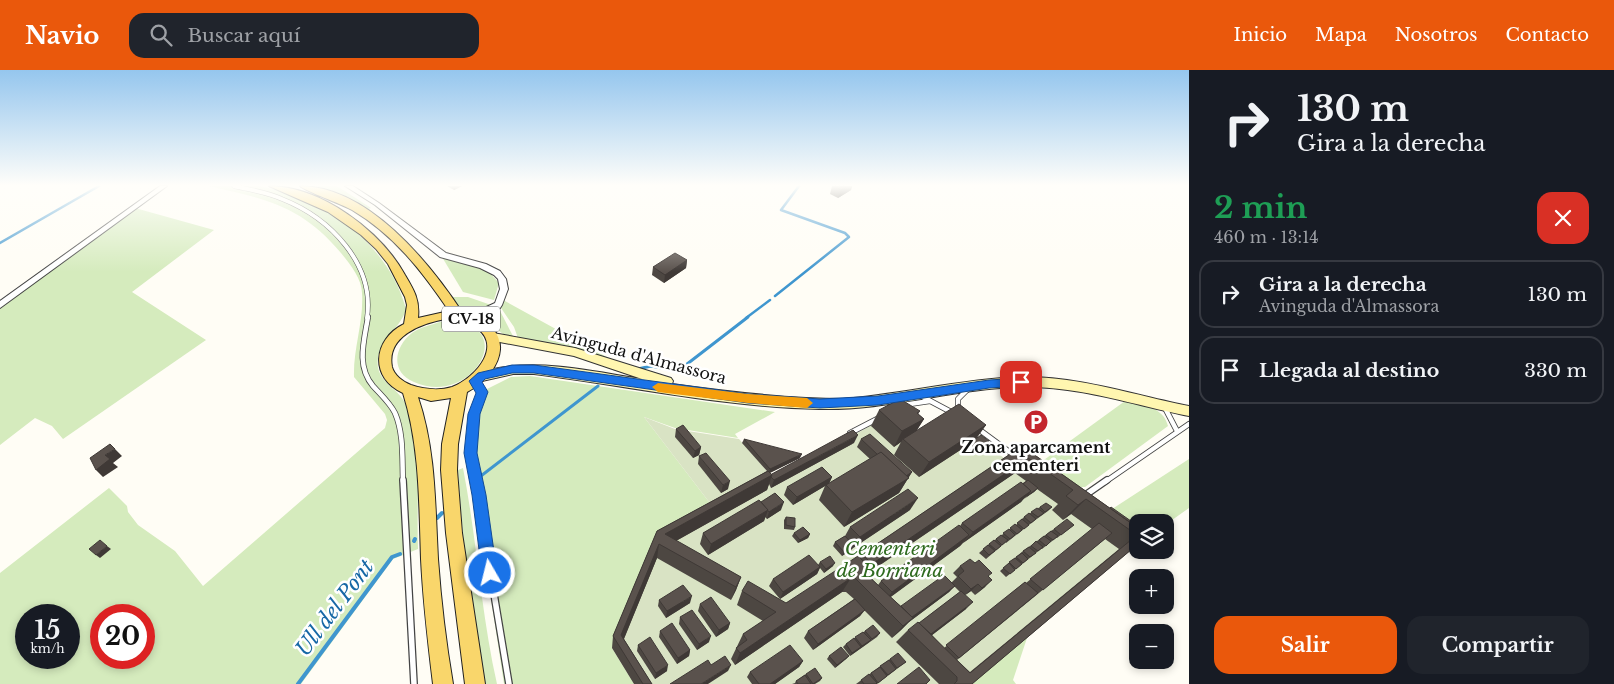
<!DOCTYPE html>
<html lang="es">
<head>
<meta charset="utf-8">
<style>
	body { margin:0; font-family:"Libre Baskerville",serif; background:#20242c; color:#f1f3f6; height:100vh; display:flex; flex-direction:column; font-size:19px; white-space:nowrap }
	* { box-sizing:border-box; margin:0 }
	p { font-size:16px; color:#9ea1a6 }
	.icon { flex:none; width:28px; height:28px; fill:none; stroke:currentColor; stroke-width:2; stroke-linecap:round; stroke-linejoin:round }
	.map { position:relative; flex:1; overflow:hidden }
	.sheet { display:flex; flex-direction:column; background:#171b24; width:425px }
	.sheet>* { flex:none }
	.guide { background:#171b24; color:#f1f3f6; overflow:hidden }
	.fabs { position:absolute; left:1129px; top:444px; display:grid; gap:10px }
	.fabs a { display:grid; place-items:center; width:45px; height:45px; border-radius:10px; background:#171b24; box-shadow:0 2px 8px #0003; font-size:25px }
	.speed { position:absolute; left:15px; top:534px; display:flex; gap:10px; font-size:25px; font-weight:700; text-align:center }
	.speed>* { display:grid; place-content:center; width:65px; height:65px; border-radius:50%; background:#171b24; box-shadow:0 2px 8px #0003; line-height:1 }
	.speed small { font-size:12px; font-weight:400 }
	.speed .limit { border:8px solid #d22; background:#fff; color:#111 }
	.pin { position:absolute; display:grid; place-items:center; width:42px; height:42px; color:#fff; margin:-21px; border-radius:10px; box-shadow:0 2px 8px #0006 }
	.me { position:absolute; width:55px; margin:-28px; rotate:352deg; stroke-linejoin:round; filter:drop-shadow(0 0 4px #0008) }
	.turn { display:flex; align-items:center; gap:18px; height:105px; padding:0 25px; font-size:22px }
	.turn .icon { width:65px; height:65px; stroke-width:2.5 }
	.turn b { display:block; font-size:35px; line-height:42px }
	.round { display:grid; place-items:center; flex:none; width:52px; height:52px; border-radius:15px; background:#20242c }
	.headline { display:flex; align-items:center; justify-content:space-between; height:85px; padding:0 25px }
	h1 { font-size:30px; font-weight:800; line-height:38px; color:#1e9e55 }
	.cta { display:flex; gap:10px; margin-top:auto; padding:10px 25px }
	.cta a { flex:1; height:58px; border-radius:15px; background:#ea580c; color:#fff; font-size:20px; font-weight:800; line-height:58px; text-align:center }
	.cta a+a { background:#20242c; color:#f1f3f6 }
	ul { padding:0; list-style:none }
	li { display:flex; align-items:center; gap:15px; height:68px; margin:0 10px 8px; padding:0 15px; border:2px solid #363941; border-radius:15px }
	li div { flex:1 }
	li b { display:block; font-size:19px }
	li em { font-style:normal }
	header { display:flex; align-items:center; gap:30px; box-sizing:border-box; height:70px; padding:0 25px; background:#ea580c; color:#fff }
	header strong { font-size:24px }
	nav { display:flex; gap:28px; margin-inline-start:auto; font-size:18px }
	.search { width:350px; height:45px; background:#20242c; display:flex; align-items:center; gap:12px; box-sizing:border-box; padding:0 18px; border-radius:15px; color:#9ea1a6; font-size:19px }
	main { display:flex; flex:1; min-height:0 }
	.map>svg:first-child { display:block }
	.green { fill:#d5ebbd; fill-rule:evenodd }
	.cemetery { fill:#d9e3c4 }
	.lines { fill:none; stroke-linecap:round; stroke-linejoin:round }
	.stream-far2 { stroke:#3f96cf; stroke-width:2.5 }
	.stream-far1 { stroke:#3f96cf; stroke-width:3 }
	.stream { stroke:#3f96cf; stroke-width:4 }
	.service-far2-casing { stroke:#444; stroke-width:5 }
	.service-far1-casing { stroke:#444; stroke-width:6 }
	.service-casing { stroke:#444; stroke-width:8 }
	.minor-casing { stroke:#444; stroke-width:2 }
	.secondary-casing { stroke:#333; stroke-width:2 }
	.primary-casing { stroke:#222; stroke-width:2 }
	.service-far2 { stroke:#fff; stroke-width:4 }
	.service-far1 { stroke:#fff; stroke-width:4.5 }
	.service { stroke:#fff; stroke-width:5.5 }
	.minor { fill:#fff; fill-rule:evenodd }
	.secondary { fill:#fff6b0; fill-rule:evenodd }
	.primary { fill:#f9d66b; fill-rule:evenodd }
	.wall { fill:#4d4742; fill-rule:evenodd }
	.shaded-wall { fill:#3f3936 }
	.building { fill:#5a524d; stroke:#3f3936 }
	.route { fill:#1a73e8; stroke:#114b97 }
	.slow { fill:#f59e0b }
	.labels { text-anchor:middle; stroke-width:5; stroke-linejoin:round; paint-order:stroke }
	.shield { fill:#fff; stroke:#585858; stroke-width:1 }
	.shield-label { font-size:15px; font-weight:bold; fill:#111 }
	.street-label { font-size:16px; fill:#111; stroke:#fff }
	.poi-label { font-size:16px; font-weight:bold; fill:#111; stroke:#fff }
	.near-park-label { font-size:19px; font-style:italic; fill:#2f6b1f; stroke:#fff }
	.near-water-label { font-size:21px; font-style:italic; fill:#1768a6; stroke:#fff }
</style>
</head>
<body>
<header>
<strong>Navio</strong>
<div class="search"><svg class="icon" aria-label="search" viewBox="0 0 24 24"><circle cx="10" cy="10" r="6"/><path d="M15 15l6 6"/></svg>Buscar aquí</div>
<nav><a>Inicio</a><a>Mapa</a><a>Nosotros</a><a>Contacto</a></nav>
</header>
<main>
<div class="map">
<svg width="1189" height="614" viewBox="0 0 1189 614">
	<rect width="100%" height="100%" fill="#fffdf5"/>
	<!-- green -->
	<g class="green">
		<path d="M209,116c16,0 34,-2 50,0 66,12 129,57 147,123 -5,19 -25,29 -28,49 -4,24 21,29 28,47 17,45 10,96 12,144l-25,10 -92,125h-301v-111l109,-85 18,18 1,6 10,13 37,26 28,35 182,-158 2,-8 -2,-6 -31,-37c-1,-28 10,-56 8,-84 0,-14 -12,-29 -21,-40 -39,-47 -75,-54 -132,-67zM26,545h43v43h-43zM101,545h43v43h-43z"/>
		<path d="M317,116h20l34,22 -3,1z"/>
		<path d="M135,138l79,22 -82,62 74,48 -143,99 -11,-13 -17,-8 -35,27v-139z"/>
		<path d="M442,187l46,14 11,12 -5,17 -31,-8z"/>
		<path d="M450,227h18l26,9 -19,9 -17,-8z"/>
		<path d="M502,229l3,2 109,60 -95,-20 -5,-14 -15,-22z"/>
		<path d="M498,237l17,33 -8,-3 -17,-13z"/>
		<path d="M440,252c84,-6 35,87 -26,60 -24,-10 -20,-35 -2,-49 8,-6 19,-8 28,-11z"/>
		<path d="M530,306l245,36 -40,22 3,4 -63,-10 -31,-11 72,94 -61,34 -43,103 22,36h-130l-27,-178 -9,-42v-35l5,-28 8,-9 30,-15z"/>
		<path d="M1125,331c17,4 38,5 43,25l-83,61h-13l-35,-22z"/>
		<path d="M1189,389v49l-24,17v-3h-27l-1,15 -31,-24z"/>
		<path d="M463,398c14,72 18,145 34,216h-12c-13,-70 -23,-142 -27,-214z"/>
		<path d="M1028,565l-15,45 3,4h-45z"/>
	</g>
	<!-- cemetery -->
	<path class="cemetery" d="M892,344l24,22 32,-19 182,133 -159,134h-337l-22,-36 43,-103 61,-34 -72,-94 31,12 64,10 35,40z"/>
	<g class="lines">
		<!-- stream-far2 -->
		<g class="stream-far2">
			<path d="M0,173l99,-57"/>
			<path d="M775,226l74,-59 -4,-4 -64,-23 18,-24"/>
			<path d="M746,248l24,-18"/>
		</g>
		<!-- stream-far1 -->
		<g class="stream-far1">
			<path d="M638,299l13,-3 27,5 70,-54"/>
			<path d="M477,409l121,-93"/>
		</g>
		<!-- stream -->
		<g class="stream">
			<path d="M437,448l5,-5"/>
			<path d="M414,471l1,-2"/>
			<path d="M298,614l94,-127 8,-3"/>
		</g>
		<defs>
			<path id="service-far2" d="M234,116c16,4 33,6 48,13 48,19 93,65 85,119"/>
			<g id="service-far1">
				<path d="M368,247c-4,24 -12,49 5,69 8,9 17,17 22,27 9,21 7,46 8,69"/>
				<path d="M921,326l32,17"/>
				<path d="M903,335l27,-4"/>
				<path d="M1165,338l12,23"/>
				<path d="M958,341v-12l10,-10"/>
				<path d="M977,358l38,28"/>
				<path d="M850,363l29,-15"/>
				<path d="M475,412c-5,-32 -4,-59 7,-89l-7,-12"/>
				<path d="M1105,412l84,-58"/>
			</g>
			<g id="service">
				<path d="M403,410l11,204"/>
				<path d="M475,410l34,204"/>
				<path d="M1084,426l23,-16"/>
			</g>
			<g id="minor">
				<path d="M160,116h7l-167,122v-7z"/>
				<path d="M345,116h8l26,17 67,50 40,11 14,7 6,8 2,10 -6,16 -15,23h-6l-1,-2 9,-14 -19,9 -4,-3 1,-2 28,-13 5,-14 -2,-10 -4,-4 -14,-7 -40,-11 -65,-52z"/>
			</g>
			<path id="secondary" d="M493,263l82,15 96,30 2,3 -1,3c57,8 115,15 172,15 60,-5 118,-20 177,-22 57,-1 113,18 168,29v10c-55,-11 -110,-30 -167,-29 -68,1 -134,24 -203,22 -95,-2 -190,-23 -285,-35h-21l-31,7 -6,-5 2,-3c53,-17 110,-2 164,6l-68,-23 -85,-16 -2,-3z"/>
			<path id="primary" d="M269,116c52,0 112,45 136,89 9,15 15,25 13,43l31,-7c-27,-40 -55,-76 -97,-101 -12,-7 -45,-18 -52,-24 68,0 130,77 164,129 53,10 42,56 3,77l-9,52 -1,26 5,63 23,151h-20l-19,-151 -5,-63 1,-26 9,-46 -20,3 -13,-4c18,53 17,108 20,162 3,42 8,84 15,125h-20c-5,-41 -10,-83 -12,-125 -2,-56 -1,-112 -18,-166 -34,-15 -30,-54 1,-69l3,-19 -2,-8 -17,-33 -12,-15 -15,-14 -33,-23zM446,249c8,2 19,2 26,6 34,18 4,53 -20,62 -13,4 -29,2 -41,-2 -8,-3 -17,-10 -19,-18 -6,-31 30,-44 54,-48z"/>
		</defs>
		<!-- service-far2 casing -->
		<use href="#service-far2" class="service-far2-casing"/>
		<!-- service-far1 casing -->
		<use href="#service-far1" class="service-far1-casing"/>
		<!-- service casing -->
		<use href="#service" class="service-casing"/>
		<!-- minor casing -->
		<use href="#minor" class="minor-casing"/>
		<!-- secondary casing -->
		<use href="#secondary" class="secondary-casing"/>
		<!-- primary casing -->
		<use href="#primary" class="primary-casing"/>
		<!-- service-far2 -->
		<use href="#service-far2" class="service-far2"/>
		<!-- service-far1 -->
		<use href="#service-far1" class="service-far1"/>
		<!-- service -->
		<use href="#service" class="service"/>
		<!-- minor -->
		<use href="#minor" class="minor"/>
		<!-- secondary -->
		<use href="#secondary" class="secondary"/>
		<!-- primary -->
		<use href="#primary" class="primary"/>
	</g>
	<!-- wall -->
	<g class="wall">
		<path d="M447,116h15l-8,4z"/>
		<path d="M832,116h20l-1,4 -13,8 -8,-4z"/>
		<path d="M687,190l-1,8 -22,15 -12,-8 1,-8z"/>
		<path d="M879,340l39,4 6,5 -8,12 70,-6 -10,14 10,6 -12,8 -7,-6 1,-2 -49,32 -25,-22 7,-13 -7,5 -23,-21z"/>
		<path d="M676,359l25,18 -2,8 -6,3 -18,-21z"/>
		<path d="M744,369l56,19 -30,15 2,2 82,-32 -83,45 -2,-4 -2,6 -91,51 65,36 -5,13 -5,10 -74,-42 -33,81 28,45h-18l-22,-36 1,-12 44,-105 110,-60 -25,-28z"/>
		<path d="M861,369l51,33 -13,21 -55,34 -25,-27 6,-14 -32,19 -9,-10 3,-8 45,-10 -3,7 41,-25 -13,-12z"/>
		<path d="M1022,376l88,62 28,18v18l-166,140h-33l-43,-42 12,-12 11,-7 41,-31 -6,-6 -5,6 -40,30 -8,8 -9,8 -28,-28 -4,6 -47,34 -9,-12 4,-7 46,-32 -8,-7h-4l-107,73 -4,-6 12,-25 20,-13 -26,-16 5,-14 44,12 73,-45 3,-4zM1015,403l11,8 -64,42 -2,3 -79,55 -3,4 -11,-11zM1037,419l21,15 -6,6 11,10 8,-6 21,15 -66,54 -1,-1 -81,66 -12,-13 34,-26 -1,-14 6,-4 4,4 10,-8 4,-10 -29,-11 -7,7 4,4 -5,5 -51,24 -11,-9 70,-51 3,-3 58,-41 2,-3 11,-7zM1105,469l14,10 -149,123 -13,-12z"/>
		<path d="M699,386l29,33 -7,4 -23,-29z"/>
		<path d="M761,432l20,8 -14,9 -2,-2 -1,4 -56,34 -8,-11 3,-11z"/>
		<path d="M1040,437h12l-4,4 -14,10 -28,22v-1l-20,17 -7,-6 10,-9 27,-19 8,-8z"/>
		<path d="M910,440l-57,38 -1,1 -10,7 -9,-10 2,-4 10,-6 5,-9z"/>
		<path d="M786,447l9,10 -1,3 -10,-1v-9z"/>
		<path d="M1074,455l-17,13h-1l-14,11h-1l-35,28 -6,-6 23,-20 28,-20 3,-2z"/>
		<path d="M794,463l16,1 -2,4 -10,5 -6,-7z"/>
		<path d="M820,492l13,4 -9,7 -4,-5 -3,6 -37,25 -11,-13 4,-7 45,-14z"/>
		<path d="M659,530l31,3 -24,15 -8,-12z"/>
		<path d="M700,534l30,19 -2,6 -12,8 -18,-26z"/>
		<path d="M680,547l29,25 -12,8 -18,-26z"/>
		<path d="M660,561l30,19 -1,6 -12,8 -18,-27z"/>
		<path d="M865,561l15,2 -3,4 -27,19 -7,-9 3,-3z"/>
		<path d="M638,575l29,26 -12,8 -18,-28z"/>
		<path d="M829,586h20l-3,3 -11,9 -8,-9z"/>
		<path d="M890,589l16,3 -29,22h-21z"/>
		<path d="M803,591l-4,6 -24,17h-23l-5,-7 3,-5z"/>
		<path d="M806,604l16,4 -2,3 -5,3h-23l3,-1 1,-2z"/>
	</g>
	<!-- shaded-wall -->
	<g class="shaded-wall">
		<path d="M454,116h8l-8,4z"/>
		<path d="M847,116h5l-1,4 -13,8 3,-8z"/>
		<path d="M687,190l-1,8 -22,15 1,-8z"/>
		<path d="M920,341l-9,15 13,-7 -10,16 -11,4 -2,3 -7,5 8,-16 15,-18z"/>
		<path d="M986,355l-12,16 -4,2 -2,2 -49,32 10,-15z"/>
		<path d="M858,365l-4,8 -83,45 3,-8z"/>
		<path d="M989,371l-3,4 -12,8 3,-4z"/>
		<path d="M701,377l-2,8 -6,3 2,-7z"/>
		<path d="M115,379l7,7 -9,7 5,4 -15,10 -7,-7 9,-15z"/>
		<path d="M802,384l-2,4 -31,15 1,-4z"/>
		<path d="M1028,388l-13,15 -153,104 10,-13z"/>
		<path d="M912,402l-13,21 -55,34 8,-15z"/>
		<path d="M772,405l-5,15 -102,57v-13z"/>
		<path d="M832,407l-4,8h-2l-1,1 -32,19 4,-8z"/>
		<path d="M730,411l-2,8 -7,4 2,-8z"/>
		<path d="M1038,418l-4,4 -10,7 3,-3z"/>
		<path d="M1031,421l-10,11 -58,41 10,-11z"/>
		<path d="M918,428l-8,12 -57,38 7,-11z"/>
		<path d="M1086,429l-15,15 -8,6 15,-15z"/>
		<path d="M784,432l-3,8 -14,9 2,-7z"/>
		<path d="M768,440l-4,11 -56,34 3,-11z"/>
		<path d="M810,464l-2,4 -10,5 2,-3z"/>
		<path d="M969,465l-9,11 -76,56 8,-10z"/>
		<path d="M659,474l-2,14 -37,90 1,-13z"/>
		<path d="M107,476l4,3 -11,9 -4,-3z"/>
		<path d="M854,476l-2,3 -10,7 2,-4z"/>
		<path d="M835,493l-2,3 -9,7 2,-4z"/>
		<path d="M820,497l-3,7 -37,25 3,-7z"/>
		<path d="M741,507l-5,13 -5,10 5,-13z"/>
		<path d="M851,508l-9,14 -107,73 5,-12z"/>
		<path d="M992,510l-7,7 -10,8 7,-7z"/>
		<path d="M978,514l-7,7 -7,5 7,-7z"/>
		<path d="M955,516l-6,6 -40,30 -8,8 -9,8 11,-12 9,-9z"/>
		<path d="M692,526l-2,7 -24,15 1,-7z"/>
		<path d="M973,532l-7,7 -43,33 7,-7z"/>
		<path d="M865,540l-5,6 -47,34 5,-6z"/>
		<path d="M730,553l-2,6 -12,8 3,-7z"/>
		<path d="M711,566l-2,6 -12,8 2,-6z"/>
		<path d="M871,570l-3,3 -18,13 2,-3z"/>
		<path d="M690,580l-1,6 -12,8 1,-6z"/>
		<path d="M849,586l-3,3 -11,9 2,-3z"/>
		<path d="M803,591l-4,6 -24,17h-5z"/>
		<path d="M668,595l-1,6 -12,8 1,-6z"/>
		<path d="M731,595l-3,6 -20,13h-7z"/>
	</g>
	<!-- building -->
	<g class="building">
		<path d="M832,116h15l-6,4z"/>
		<path d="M675,183l12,7 -22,15 -12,-8z"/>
		<path d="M900,329l20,12 -3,2 7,6 -22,12 -23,-21z"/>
		<path d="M959,334l27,21 -57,37 -26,-23z"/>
		<path d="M683,355l18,22 -6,4 -19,-22z"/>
		<path d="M853,360l5,5 -84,45 -3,-3 1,-2h-2z"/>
		<path d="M870,364l42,38 -6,4 -25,-24 -3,3 -17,-16z"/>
		<path d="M981,365l8,6 -12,8 -7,-6z"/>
		<path d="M744,369l58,15 -32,15z"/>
		<path d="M110,374l5,5 -10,6 5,4 -14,11 -6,-12z"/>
		<path d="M1022,376l116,82v16l-166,140h-18l3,-3v-4l-49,-47 10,-8 52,51 167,-138 -51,-36 -8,6 -12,-9 7,-6 -45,-32 -156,106 -10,-10z"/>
		<path d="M881,382l28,26 -57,34 -26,-27z"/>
		<path d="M706,383l24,28 -7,4 -24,-29z"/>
		<path d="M822,397l10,10 -35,20 -10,-10z"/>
		<path d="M768,401l4,4 -107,59 76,43 -5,10 -77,-43 -38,91 31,49h-9l-30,-48 44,-105z"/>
		<path d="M1028,410l10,8 -11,8 4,-5 -8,-7z"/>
		<path d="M1021,412l10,9 -58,41 -11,-9z"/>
		<path d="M908,419l10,9 -58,39 -10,-10z"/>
		<path d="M775,423l9,9 -15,10 -8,-10z"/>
		<path d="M759,430l9,10 -57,34 -8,-11z"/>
		<path d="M1046,433l6,4 -7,5 -5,-5z"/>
		<path d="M1111,437l27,19v2l-28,-20z"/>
		<path d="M1037,438l7,5 -6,4 -7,-5z"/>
		<path d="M1029,443l7,6 -5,4 -7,-6z"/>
		<path d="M786,447l9,1v9l-9,-2z"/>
		<path d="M1022,449l7,6 -5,4 -7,-6z"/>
		<path d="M1067,449l7,6 -13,10 -7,-6z"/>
		<path d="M1099,453l13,10 -69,57 -13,-11z"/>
		<path d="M1015,454l7,6 -5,4 -7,-6z"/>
		<path d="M959,455l10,10 -77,57 -11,-11z"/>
		<path d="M803,457l7,7 -10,6 -6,-7z"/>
		<path d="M1009,459l6,6 -5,4 -7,-6z"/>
		<path d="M1051,461l7,5 -5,4 -7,-5z"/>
		<path d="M1001,465l7,5 -6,5 -6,-6z"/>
		<path d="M845,466l9,10 -10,6 -9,-10z"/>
		<path d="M1044,466l7,5 -5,5 -7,-6z"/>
		<path d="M100,470l7,6 -11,9 -7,-6z"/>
		<path d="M994,470l7,6 -5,4 -7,-6z"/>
		<path d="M1036,471l7,6 -5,4 -7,-5z"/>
		<path d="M988,475l7,6 -6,4 -6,-6z"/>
		<path d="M1029,477l7,6 -6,4 -7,-6z"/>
		<path d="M1022,483l6,6 -5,4 -7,-6z"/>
		<path d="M809,485l11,12 -37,25 -10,-13z"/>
		<path d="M830,486l5,7 -9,6 -6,-7z"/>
		<path d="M858,486l10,10 -5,5 50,47 -10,8 -48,-48h-4l-111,75 -4,-5 11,-8 -4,-6 33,-22 -34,-21 6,-10 38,22z"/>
		<path d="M1015,488l7,6 -6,5 -7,-7z"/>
		<path d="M970,489l5,4 4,-3 13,13 -4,3 4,4 -10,8 -4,-4 -7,5 -13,-13 6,-5 -4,-5z"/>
		<path d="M1009,493l6,7 -5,4 -7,-6z"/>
		<path d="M944,505l11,11 -43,31 -11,-11z"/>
		<path d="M1025,512l13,11 -79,65 -13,-13z"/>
		<path d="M683,515l9,11 -25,15 -8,-11z"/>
		<path d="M961,521l12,11 -42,32 -12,-11z"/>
		<path d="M711,527l19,26 -11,7 -19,-26z"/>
		<path d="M855,529l10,11 -47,34 -10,-13z"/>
		<path d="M692,540l19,26 -12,8 -19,-27z"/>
		<path d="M672,553l18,27 -12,8 -18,-27z"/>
		<path d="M873,555l7,8 -8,6 -7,-8z"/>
		<path d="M863,562l8,8 -9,6 -7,-9z"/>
		<path d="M650,567l18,28 -12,8 -18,-28z"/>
		<path d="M854,568l7,9 -9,6 -6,-9z"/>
		<path d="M790,575l13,16 -33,23h-11l-9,-12z"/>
		<path d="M841,577l8,9 -12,9 -8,-9z"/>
		<path d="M898,583l8,9 -9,6 -7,-9z"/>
		<path d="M725,586l6,9 -30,19h-31l38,-24 3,5z"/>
		<path d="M889,590l7,9 -8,6 -8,-9z"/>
		<path d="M880,597l7,9 -9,7 -7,-10z"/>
		<path d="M919,597l11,13 -4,4h-29z"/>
		<path d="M815,598l7,10 -9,6 -7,-10z"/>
		<path d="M869,604l8,9 -1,1h-12l-3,-4z"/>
		<path d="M805,605l6,9h-13l-2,-3z"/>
	</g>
	<!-- sky -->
	<linearGradient id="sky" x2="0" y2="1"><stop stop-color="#95c6ee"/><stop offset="0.57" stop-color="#fffefa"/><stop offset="1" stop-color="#fffefa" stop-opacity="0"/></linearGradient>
	<rect width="1189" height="202" fill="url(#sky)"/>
	<!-- route -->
	<path class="route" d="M512,295h22l214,29 72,5 58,-3 111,-16 32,-2 6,4 -6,4 -32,2 -111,17 -58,3 -72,-5 -214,-30h-22l-27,6 -3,3 6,10 -8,22 -3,39 9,42 11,78 -2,5 -5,2 -5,-2 -3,-5 -10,-78 -8,-42 4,-39 8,-21 -7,-12 9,-8z"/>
	<!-- slow -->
	<path class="slow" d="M658,313l90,11 59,4 6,5 -6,5 -59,-5 -90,-11 -6,-5z"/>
	<!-- icons -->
	<defs>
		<symbol id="parking-disc" viewBox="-11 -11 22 22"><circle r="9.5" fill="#c4262e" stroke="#fff"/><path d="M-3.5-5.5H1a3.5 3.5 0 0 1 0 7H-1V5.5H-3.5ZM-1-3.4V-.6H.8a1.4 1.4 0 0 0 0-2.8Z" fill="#fff"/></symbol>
	</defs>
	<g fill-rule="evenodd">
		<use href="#parking-disc" x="1022" y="338" width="28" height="28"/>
	</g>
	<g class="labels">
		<!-- shield labels -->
		<rect class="shield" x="442" y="236.5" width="58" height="25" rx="4"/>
		<g class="shield-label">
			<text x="471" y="254">CV-18</text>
		</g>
		<!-- street labels -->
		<g class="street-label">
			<text transform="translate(639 285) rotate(15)" y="6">Avinguda d'Almassora</text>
		</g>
		<!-- poi labels -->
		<g class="poi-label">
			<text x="1036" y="383">Zona aparcament<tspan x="1036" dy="18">cementeri</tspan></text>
		</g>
		<!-- near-park labels -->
		<g class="near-park-label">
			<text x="890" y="485">Cementeri<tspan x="890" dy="22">de Borriana</tspan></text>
		</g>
		<!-- near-water labels -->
		<g class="near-water-label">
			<text transform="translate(335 538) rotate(-53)" y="7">Ull del Pont</text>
		</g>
	</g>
</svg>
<div class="fabs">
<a><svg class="icon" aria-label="layers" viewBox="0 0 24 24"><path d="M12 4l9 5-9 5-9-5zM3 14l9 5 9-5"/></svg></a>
<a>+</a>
<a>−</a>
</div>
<div class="speed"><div>15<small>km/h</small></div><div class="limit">20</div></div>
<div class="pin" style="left:1021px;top:312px;background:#d93025"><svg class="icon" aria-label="arrive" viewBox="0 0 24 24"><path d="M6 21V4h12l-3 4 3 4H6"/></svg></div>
<svg class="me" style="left:490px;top:503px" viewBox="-20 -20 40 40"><circle r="17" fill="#1a73e8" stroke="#fff" stroke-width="3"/><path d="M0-11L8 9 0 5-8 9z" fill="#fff"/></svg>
</div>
<section class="sheet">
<div class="guide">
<div class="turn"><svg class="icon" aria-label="right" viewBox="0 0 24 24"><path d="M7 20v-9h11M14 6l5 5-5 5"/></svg><div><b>130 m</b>Gira a la derecha</div></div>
</div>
<div class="headline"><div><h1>2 min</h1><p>460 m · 13:14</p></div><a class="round" style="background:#d93025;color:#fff"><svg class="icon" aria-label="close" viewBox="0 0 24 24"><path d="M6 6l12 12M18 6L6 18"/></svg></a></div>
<ul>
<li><svg class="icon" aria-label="right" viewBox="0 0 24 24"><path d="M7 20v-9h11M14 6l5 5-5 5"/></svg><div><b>Gira a la derecha</b><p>Avinguda d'Almassora</p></div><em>130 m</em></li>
<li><svg class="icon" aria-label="arrive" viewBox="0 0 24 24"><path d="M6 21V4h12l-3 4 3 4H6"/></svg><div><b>Llegada al destino</b></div><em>330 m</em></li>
</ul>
<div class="cta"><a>Salir</a><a>Compartir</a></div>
</section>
</main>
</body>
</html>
